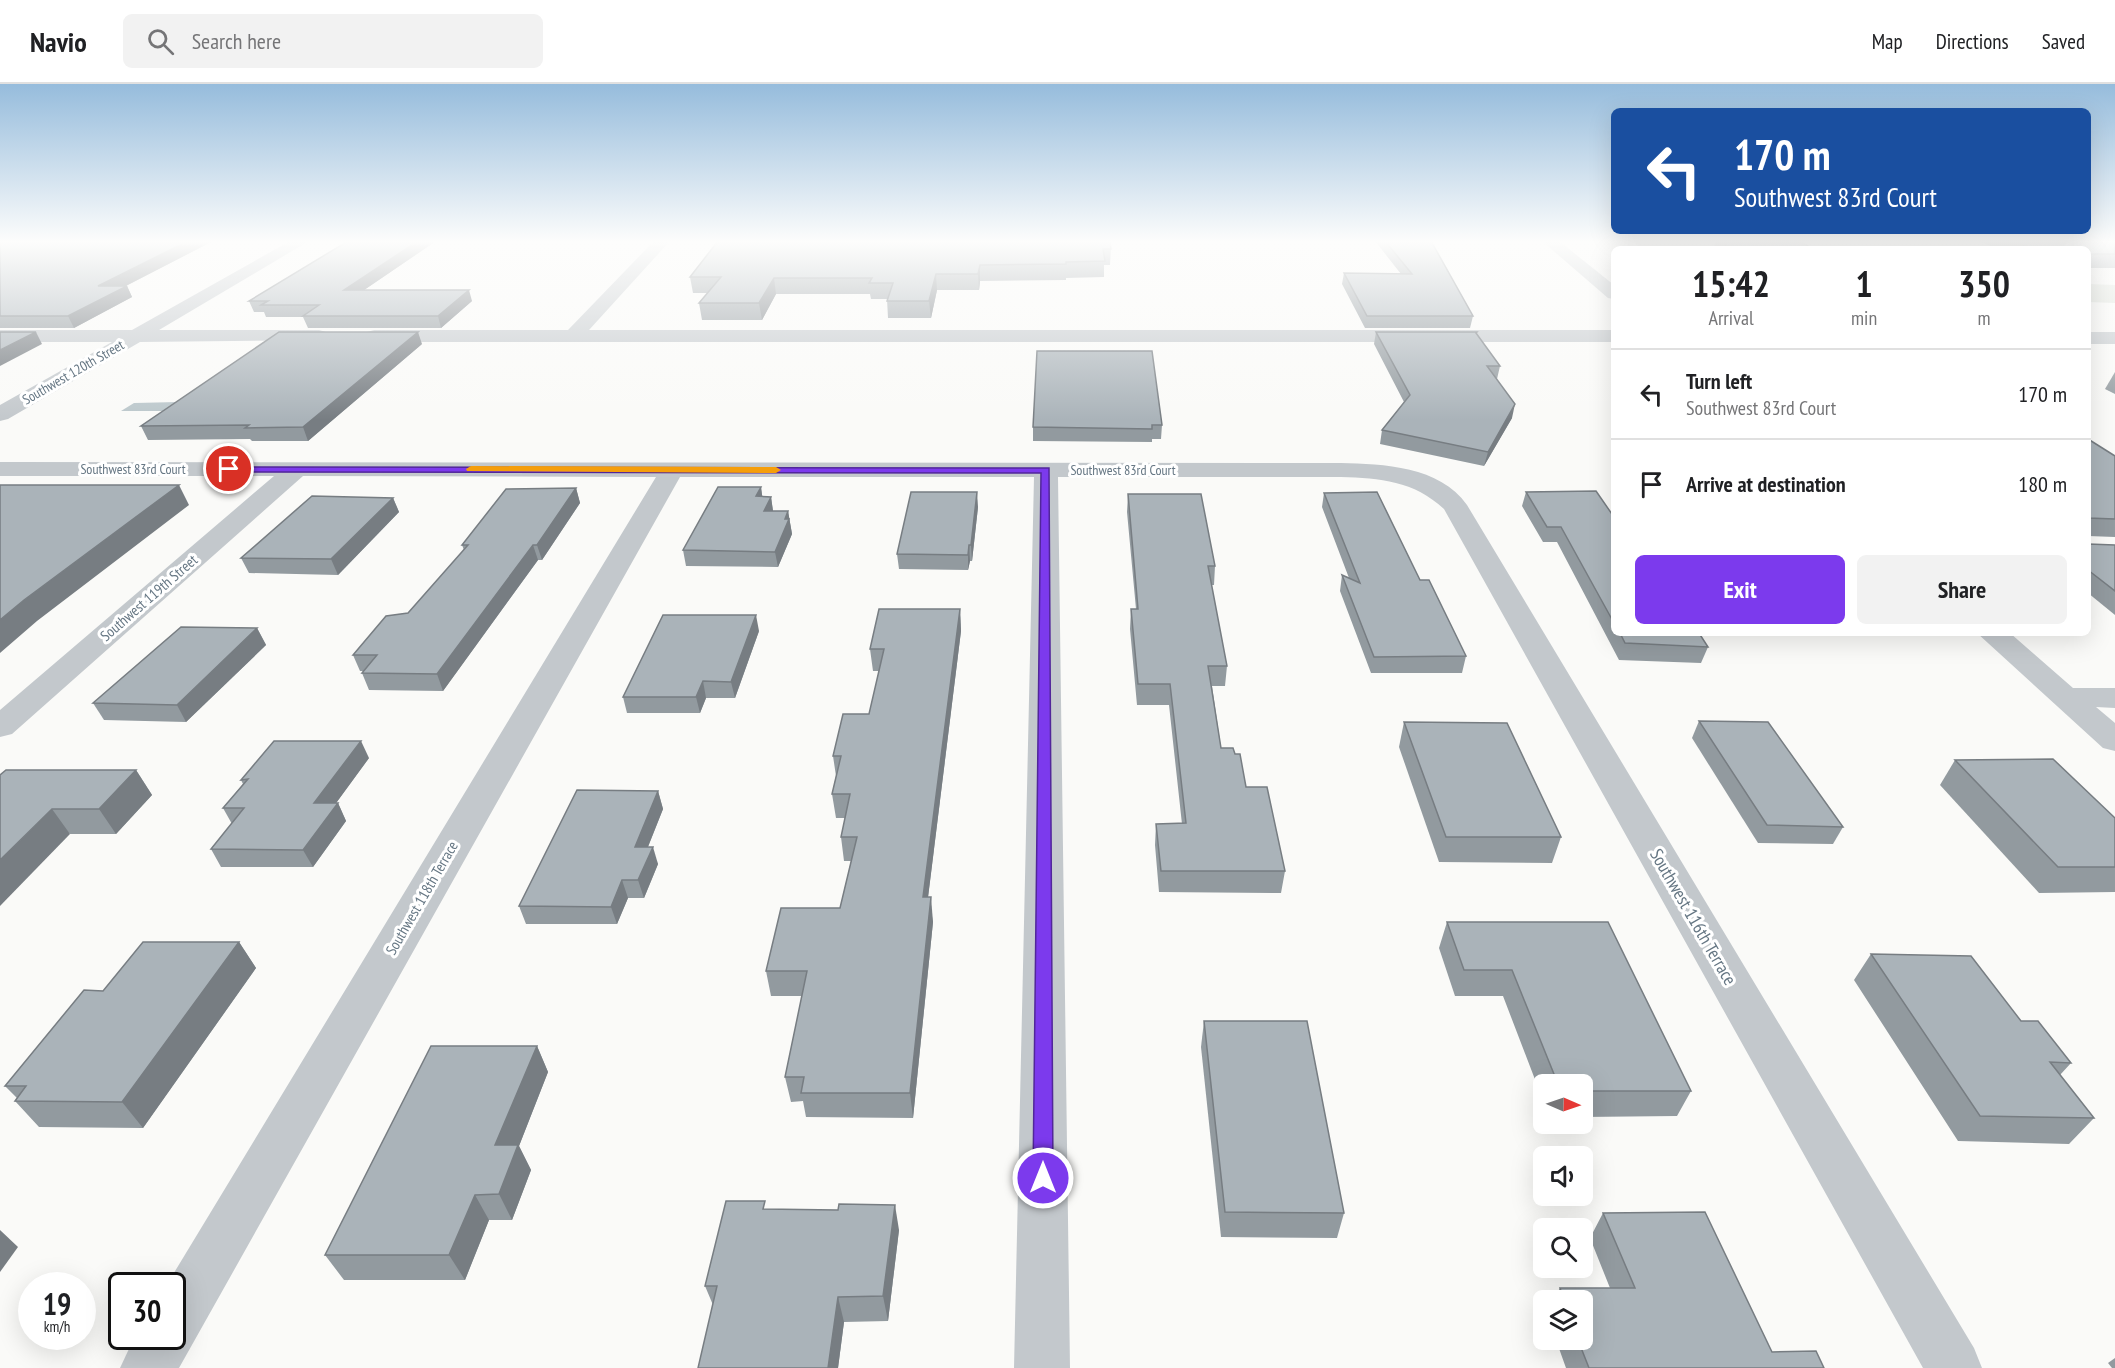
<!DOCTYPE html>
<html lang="en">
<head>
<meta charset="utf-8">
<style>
	body { margin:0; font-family:"PT Sans Narrow",sans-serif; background:#f2f2f2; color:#202124; height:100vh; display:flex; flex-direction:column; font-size:22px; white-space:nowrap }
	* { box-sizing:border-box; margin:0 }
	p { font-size:20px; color:#757577 }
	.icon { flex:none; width:33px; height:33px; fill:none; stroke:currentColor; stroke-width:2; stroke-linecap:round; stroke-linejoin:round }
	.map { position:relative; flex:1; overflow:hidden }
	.details { position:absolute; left:1611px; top:162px; width:480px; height:390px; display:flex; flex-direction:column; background:#fff; border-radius:9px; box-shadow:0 6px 24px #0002 }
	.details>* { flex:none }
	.banner { position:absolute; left:1611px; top:24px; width:480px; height:126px; border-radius:9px; box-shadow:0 6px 24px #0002; background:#1a4fa0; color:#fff; overflow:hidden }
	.needle { width:39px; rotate:92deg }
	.controls { position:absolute; left:1533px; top:990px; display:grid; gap:12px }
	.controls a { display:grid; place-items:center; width:60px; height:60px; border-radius:9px; background:#fff; box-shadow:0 6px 24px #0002; font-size:30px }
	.speed { position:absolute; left:18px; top:1188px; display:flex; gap:12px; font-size:30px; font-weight:700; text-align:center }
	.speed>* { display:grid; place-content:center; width:78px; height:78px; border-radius:50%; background:#fff; box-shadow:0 6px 24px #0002; line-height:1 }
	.speed small { font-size:15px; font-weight:400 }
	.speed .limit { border:3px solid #111; border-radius:9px; background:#fff; color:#111 }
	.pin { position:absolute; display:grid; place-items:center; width:51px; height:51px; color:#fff; margin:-26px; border:3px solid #fff; border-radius:50%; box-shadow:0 2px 6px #0007 }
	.me { position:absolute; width:66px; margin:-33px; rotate:0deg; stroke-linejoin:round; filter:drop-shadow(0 0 4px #0008) }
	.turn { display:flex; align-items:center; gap:21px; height:126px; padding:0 24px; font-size:27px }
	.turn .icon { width:78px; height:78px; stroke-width:2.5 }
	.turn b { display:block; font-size:42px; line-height:51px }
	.eta { display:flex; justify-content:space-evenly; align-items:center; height:102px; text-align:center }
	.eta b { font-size:36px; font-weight:700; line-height:42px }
	.action { display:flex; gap:12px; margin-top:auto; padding:12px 24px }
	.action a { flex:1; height:69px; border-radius:9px; background:#7c3aed; color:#fff; font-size:24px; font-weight:700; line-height:69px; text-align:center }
	.action a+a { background:#f2f2f2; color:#202124 }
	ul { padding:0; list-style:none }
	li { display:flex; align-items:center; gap:18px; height:90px; padding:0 24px; border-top:2px solid #e0e0e0 }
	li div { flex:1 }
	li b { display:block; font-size:22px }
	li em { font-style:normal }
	header { display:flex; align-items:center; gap:36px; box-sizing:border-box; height:84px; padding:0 30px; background:#fff; border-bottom:2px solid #e0e0e0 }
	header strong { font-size:28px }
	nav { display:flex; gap:33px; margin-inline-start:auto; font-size:21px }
	.search { width:420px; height:54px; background:#f2f2f2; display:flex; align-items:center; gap:15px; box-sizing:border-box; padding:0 21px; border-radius:9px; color:#757577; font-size:22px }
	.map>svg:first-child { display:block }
	.green { fill:#dadfd7 }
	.water { fill:#bbc7cb }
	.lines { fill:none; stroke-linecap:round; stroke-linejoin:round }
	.minor { fill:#c3c8cc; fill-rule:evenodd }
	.wall { fill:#929a9f }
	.shaded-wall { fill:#777d82 }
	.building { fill:#aab3b9; stroke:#777d82; stroke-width:1.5 }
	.route { fill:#7c3aed; stroke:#51269a; stroke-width:1.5 }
	.slow { fill:#f59e0b }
	.labels { text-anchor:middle; stroke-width:6; stroke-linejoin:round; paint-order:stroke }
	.far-street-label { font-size:14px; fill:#657683; stroke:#fff }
	.street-label { font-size:15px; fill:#657683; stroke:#fff }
	.near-street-label { font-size:18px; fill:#657683; stroke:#fff }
</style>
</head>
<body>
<header>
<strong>Navio</strong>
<div class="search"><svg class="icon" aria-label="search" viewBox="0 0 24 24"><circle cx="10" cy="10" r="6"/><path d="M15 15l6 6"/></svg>Search here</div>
<nav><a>Map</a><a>Directions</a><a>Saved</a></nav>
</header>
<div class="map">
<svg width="2115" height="1284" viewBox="0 0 2115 1284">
	<rect width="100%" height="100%" fill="#fafaf8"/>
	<!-- green -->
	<path class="green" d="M2088,200l27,1v18l-27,-1z"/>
	<!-- water -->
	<path class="water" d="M178,318l-12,9h-45l13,-8z"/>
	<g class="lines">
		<!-- minor -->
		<g class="minor">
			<path d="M290,157h19l-150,89h160l7,2 2,4 -2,4 -186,2 -132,77 -8,2v-16l112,-63h-112v-12h132z"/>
			<path d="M654,157h16l-81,89h1025v12h-1240l-7,-2 -2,-4 2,-4 7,-2h194z"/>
			<path d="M1542,157h17l55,44v14l-6,-1z"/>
			<rect x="2088" y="248" width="27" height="12"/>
			<path d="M0,378l1341,1c42,1 99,3 126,42l507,843 8,20h-59l-479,-859c-30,-28 -64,-31 -103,-32h-283l12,891h-56l20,-891h-354l-501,891h-59l15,-32h37v-50h-6l490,-809 -353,-1 -291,258 -12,3v-27l274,-234h-274z"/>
			<path d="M1977,549h33l63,55h42v20l-19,-1 19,16v28l-12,-3z"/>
		</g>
	</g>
	<!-- wall -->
	<g class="wall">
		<path d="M0,157h213l-87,45h1l5,11 -58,31h-74z"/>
		<path d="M436,157l-72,49 108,11 -31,27h-133l-5,-11h-37l-2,-5h-10l-5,-11z"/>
		<path d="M1375,157h56l42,75 -3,12h-105l-23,-44 2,-11 57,1z"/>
		<path d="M1716,157h83l14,8h-100z"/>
		<path d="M1979,157h136v27h-27v-19h-91z"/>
		<path d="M1111,163l-1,18h-6v12l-38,1v2l-86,1 -1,9h-42l-6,28h-43l-1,-19h-16l-1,-5h-94l-14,26h-60l-3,-17 9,-10h-15l-3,-16z"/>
		<path d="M1376,248h101v3l23,31 -3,13 15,39 -28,48 -104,-22 2,-14 22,-28 -30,-58z"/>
		<path d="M422,260l-114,97h-56l-2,-2 -102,1 -7,-14z"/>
		<path d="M2115,288v22l-10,-5z"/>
		<path d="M1162,341l-1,14h-9v3l-119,-1v-14z"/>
		<path d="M2088,355l27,17v81l-27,-1z"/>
		<path d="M761,403l1,10h9l2,14h15l4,23 -14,33 -92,-1 -3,-16z"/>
		<path d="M576,404l4,15 -38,57h-4l-95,131 -74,-1 -7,-17 1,-2h-3l-7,-16 55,-42 56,-63 -2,-5z"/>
		<path d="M1526,408l88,25v116h85l9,14 -7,16 -82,-3 -62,-118h-14l-21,-36z"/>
		<path d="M1324,409l96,87 46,76 -4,17h-91l-31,-82 2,-16 7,3 -27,-71z"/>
		<path d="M1128,410l87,72 -1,19h-3l16,81 -2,20h-13l9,62 25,39 39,84 -4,22 -122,-1 -4,-47 1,-21h26l-13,-119h-32l-7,-76 1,-20h5l-9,-97z"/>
		<path d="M393,414l6,14 -61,63 -89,-2 -8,-15z"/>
		<path d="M978,423l-6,54h-2l-2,9 -69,-1 -2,-15z"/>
		<path d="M2088,460l27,1v70l-27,-22z"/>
		<path d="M960,525l1,22 -33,266 5,25 -20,196 -107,-1 -3,-16 -12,1 -6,-25 17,-81h-31l-5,-25 74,-63 11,-47h-7l-3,-24 4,-19h-9l-4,-24 4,-18 -3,-20 36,-42 10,-43h-6l-3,-22z"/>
		<path d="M257,544l9,17 -80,77 -82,-2 -11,-17z"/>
		<path d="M759,547l-24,67h-29l-6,15h-73l-4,-16z"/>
		<path d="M1699,637l144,106 -10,17 -75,-1 -66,-105z"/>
		<path d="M1404,638l157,115 -9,26 -113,-1 -40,-115z"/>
		<path d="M369,674l-33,45h2l8,18 -33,46h-92l-10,-18 21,-25 -9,-16 20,-24 -2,-4z"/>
		<path d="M1955,676l160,58v74l-76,1 -99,-108z"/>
		<path d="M136,686l16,25 -36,39h-46l-70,-59z"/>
		<path d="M658,707l5,18 -15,38 10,17 -14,34h-16l-11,26h-91l-7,-18z"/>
		<path d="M1447,838l244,169 -14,25 -95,1v-33h-38v19l-41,-107h-48l-16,-48z"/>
		<path d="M239,858l17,26 -113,160 -104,-1 -24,-26 2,-3 -12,-12 98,-95z"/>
		<path d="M1871,870l150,67 50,42 -11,12 34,43 -25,26 -111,-3 -104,-161z"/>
		<path d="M1204,937l140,192 -7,25 -116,-1 -20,-190z"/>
		<path d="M537,962l11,26 -29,74 12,24 -19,50h-23l-24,60h-121l-19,-25z"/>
		<path d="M767,1125l132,21 -11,91 -44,1 -6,46h-140l15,-63 -8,-19z"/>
		<path d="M1603,1129l169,139 52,16h-258l-10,-28h26v-40h-29l7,-12h50l-20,-50z"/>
		<path d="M2115,1274v10h-3l-4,-5z"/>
	</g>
	<!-- shaded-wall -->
	<g class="shaded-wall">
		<path d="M188,157h25l-109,56 -6,-11z"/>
		<path d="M418,157h18l-88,60 -4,-11z"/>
		<path d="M980,181v16l-1,9 -1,-16z"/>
		<path d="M936,190l1,16 -6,28 -2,-17z"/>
		<path d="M774,194l2,16 -14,26 -3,-17z"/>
		<path d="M127,202l5,11 -58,31 -6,-12z"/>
		<path d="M469,206l3,11 -31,27 -3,-12z"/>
		<path d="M36,248l6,12 -42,22v-16z"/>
		<path d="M418,248l4,12 -114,97 -5,-14z"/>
		<path d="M1515,320l-3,14 -28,48 4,-14z"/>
		<path d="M179,401l10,20 -152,116 -37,32v-33l24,-20z"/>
		<path d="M761,403l2,15 -7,-6z"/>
		<path d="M576,404l4,15 -38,57 -5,-15z"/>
		<path d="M977,408l1,15 -6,54 -1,-16z"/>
		<path d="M771,413l2,14h-9z"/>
		<path d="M393,414l6,14 -61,63 -7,-16z"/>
		<path d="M788,427l4,23 -14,33 -3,-15 10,-33z"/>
		<path d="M533,461l5,15 -95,131 -6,-17z"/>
		<path d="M969,461l1,16 -2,9v-15z"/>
		<path d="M960,525l1,22 -36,291 -2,-25z"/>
		<path d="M756,531l3,16 -24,67 -4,-16z"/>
		<path d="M257,544l9,17 -80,77 -9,-17z"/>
		<path d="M703,597l3,17 -6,15 -4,-16z"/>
		<path d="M361,657l8,17 -46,63 -9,-18z"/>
		<path d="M136,686l16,25 -36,39 -17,-25z"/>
		<path d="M658,707l5,18 -22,55 -6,-17z"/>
		<path d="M338,719l8,18 -33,46 -10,-17z"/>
		<path d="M52,725l18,25 -70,72v-46z"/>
		<path d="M653,763l5,17 -14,34 -6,-18z"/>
		<path d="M622,796l6,18 -11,26 -6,-17z"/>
		<path d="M931,813l2,25 -20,196 -3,-25z"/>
		<path d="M239,858l17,26 -113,160 -21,-26z"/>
		<path d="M537,962l11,26 -29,74 12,24 -19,50 -13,-26 -4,-49z"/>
		<path d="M475,1111l14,25 -24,60 -16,-25z"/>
		<path d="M895,1121l4,25 -11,91 -5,-25z"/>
		<path d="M0,1146l18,17 -18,25z"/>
		<path d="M838,1213l6,25 -6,46h-10z"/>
	</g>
	<!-- building -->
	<g class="building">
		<path d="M0,157h188l-90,45h29l-59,30h-68z"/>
		<path d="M348,157h70l-74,49h125l-31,26h-135l16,-11h-58l7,-4h-19z"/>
		<path d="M718,157h392l1,8h-8l2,12 -39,1v2l-86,1 -2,9h-42l-7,27h-42l6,-18h-24l3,-5h-98l-15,25h-60l22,-26h-31z"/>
		<path d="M1385,157h46l42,75h-106l-23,-43 68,1z"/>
		<path d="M1719,157h80l14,8h-81z"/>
		<path d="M2014,157h101v13h-27v-5h-56z"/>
		<path d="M0,248h36l-36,18z"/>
		<path d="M279,248h139l-115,95 -58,1 4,-3 -108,1z"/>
		<path d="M1376,248h101l-1,1 24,33h-13l28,38 -27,48 -106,-22 28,-35z"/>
		<path d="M1037,267h115l10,74h-10v4l-119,-2z"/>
		<path d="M2088,355l27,17v63l-27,-1z"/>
		<path d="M0,401h179l-155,115 -24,20z"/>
		<path d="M718,403h43l-5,9 15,1 -7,14h24l-3,8h4l-14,33 -92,-2z"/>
		<path d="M576,404l-39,57h-4l-96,129 -75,-1 15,-18h-24l33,-39 22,-3 60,-68h-6l44,-56z"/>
		<path d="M1596,407l18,26v106l-53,-96h-14l-21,-35z"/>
		<path d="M911,408h66l-6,53h-2l-1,10 -71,-1z"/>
		<path d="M1377,408l43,88h9l37,76 -92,1 -32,-82 18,8 -36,-90z"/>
		<path d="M1128,410h73l14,72h-7l19,100h-19l13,82h12l2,6h5l6,33h21l18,84h-124l-5,-47 30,-1 -16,-139h-32l-7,-75h7z"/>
		<path d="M312,412l81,2 -62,61 -90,-1z"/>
		<path d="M2088,460l27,1v46l-27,-21z"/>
		<path d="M879,525h81l-37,288h8l-21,196h-109l3,-16h-19l22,-106h-41l15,-63h59l17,-71h-16l9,-43h-18l9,-38h-8l10,-42h26l15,-65h-14z"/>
		<path d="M663,531h93l-25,67 -28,-1 -7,16h-73z"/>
		<path d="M181,543l76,1 -80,77 -84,-2z"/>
		<path d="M1620,549h79l9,14 -83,-4z"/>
		<path d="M1699,637l69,1 75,105 -76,-2z"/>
		<path d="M1404,638l103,1 54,114h-115z"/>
		<path d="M274,657h87l-47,62h24l-35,47 -92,-1 33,-41h-21l25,-29 -7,1z"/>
		<path d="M2053,675l62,59v49h-57l-103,-107z"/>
		<path d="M6,686h130l-37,39h-47l-52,51v-85z"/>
		<path d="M577,706l81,1 -23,56h18l-15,33h-16l-11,27 -92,-1z"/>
		<path d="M1447,838h161l83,169h-109v-7h-24l-46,-114h-48z"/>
		<path d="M143,858h96l-117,160 -107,-1 11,-15h-21l79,-96 19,1z"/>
		<path d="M1871,870l100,2 50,65h17l33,42 -21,-1 44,56 -114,-2z"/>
		<path d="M1204,937h103l37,192 -119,-1z"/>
		<path d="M431,962h106l-42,99h23l-19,49 -24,1 -26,60h-124z"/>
		<path d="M726,1117h39l-2,8 75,1 1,-6 56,1 -12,91 -45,1 -10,71h-130l19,-82h-12z"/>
		<path d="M1705,1128l67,140 44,-1 8,17h-235l-11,-28h4v-40h-18l-4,-12h75l-32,-75z"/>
	</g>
	<!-- sky -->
	<linearGradient id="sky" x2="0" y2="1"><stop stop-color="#96bcdc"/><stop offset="0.47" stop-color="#fdfdfc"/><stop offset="1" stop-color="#fdfdfc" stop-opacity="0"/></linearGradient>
	<rect width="2115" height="336" fill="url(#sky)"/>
	<!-- route -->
	<path class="route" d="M225,383l824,1 4,710 -3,7 -7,2 -7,-2 -3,-7 8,-705 -812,-1 -5,-3z"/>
	<!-- slow -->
	<path class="slow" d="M471,382l305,1 5,3 -5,3 -309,-2 -1,-2z"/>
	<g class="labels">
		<!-- far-street labels -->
		<g class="far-street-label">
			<text transform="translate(73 288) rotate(-30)" y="5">Southwest 120th Street</text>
			<text x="133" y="390">Southwest 83rd Court</text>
			<text x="1123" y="391">Southwest 83rd Court</text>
		</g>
		<!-- street labels -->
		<g class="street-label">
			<text transform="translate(149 514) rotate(-41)" y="5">Southwest 119th Street</text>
			<text transform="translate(422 814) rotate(-60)" y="5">Southwest 118th Terrace</text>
		</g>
		<!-- near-street labels -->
		<g class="near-street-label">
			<text transform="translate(1693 833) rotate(60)" y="6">Southwest 116th Terrace</text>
		</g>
	</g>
</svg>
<div class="controls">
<a><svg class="needle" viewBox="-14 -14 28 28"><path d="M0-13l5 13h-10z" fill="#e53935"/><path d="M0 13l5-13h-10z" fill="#757577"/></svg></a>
<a><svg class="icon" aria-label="sound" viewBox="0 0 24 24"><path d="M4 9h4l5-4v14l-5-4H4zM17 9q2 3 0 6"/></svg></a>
<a><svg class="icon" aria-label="search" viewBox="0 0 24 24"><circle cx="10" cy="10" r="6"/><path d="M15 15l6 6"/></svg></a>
<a><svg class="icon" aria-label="layers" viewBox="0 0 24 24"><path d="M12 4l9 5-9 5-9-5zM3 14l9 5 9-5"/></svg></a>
</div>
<div class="speed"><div>19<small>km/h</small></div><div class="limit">30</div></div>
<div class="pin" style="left:229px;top:385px;background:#d93025"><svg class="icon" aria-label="arrive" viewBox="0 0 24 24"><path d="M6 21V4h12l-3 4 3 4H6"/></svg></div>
<svg class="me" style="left:1043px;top:1094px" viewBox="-20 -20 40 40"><circle r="17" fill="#7c3aed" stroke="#fff" stroke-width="3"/><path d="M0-11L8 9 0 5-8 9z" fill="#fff"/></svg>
<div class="banner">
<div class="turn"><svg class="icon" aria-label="left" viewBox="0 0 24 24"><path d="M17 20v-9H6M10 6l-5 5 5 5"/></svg><div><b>170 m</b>Southwest 83rd Court</div></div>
</div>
<section class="details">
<div class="eta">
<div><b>15:42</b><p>Arrival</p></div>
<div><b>1</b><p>min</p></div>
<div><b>350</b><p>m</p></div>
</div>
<ul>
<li><svg class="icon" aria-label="left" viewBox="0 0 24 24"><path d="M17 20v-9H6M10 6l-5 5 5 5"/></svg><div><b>Turn left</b><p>Southwest 83rd Court</p></div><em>170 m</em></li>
<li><svg class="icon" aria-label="arrive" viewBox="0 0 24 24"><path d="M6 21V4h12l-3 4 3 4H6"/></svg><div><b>Arrive at destination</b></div><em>180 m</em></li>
</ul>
<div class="action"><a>Exit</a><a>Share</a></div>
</section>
</div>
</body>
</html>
